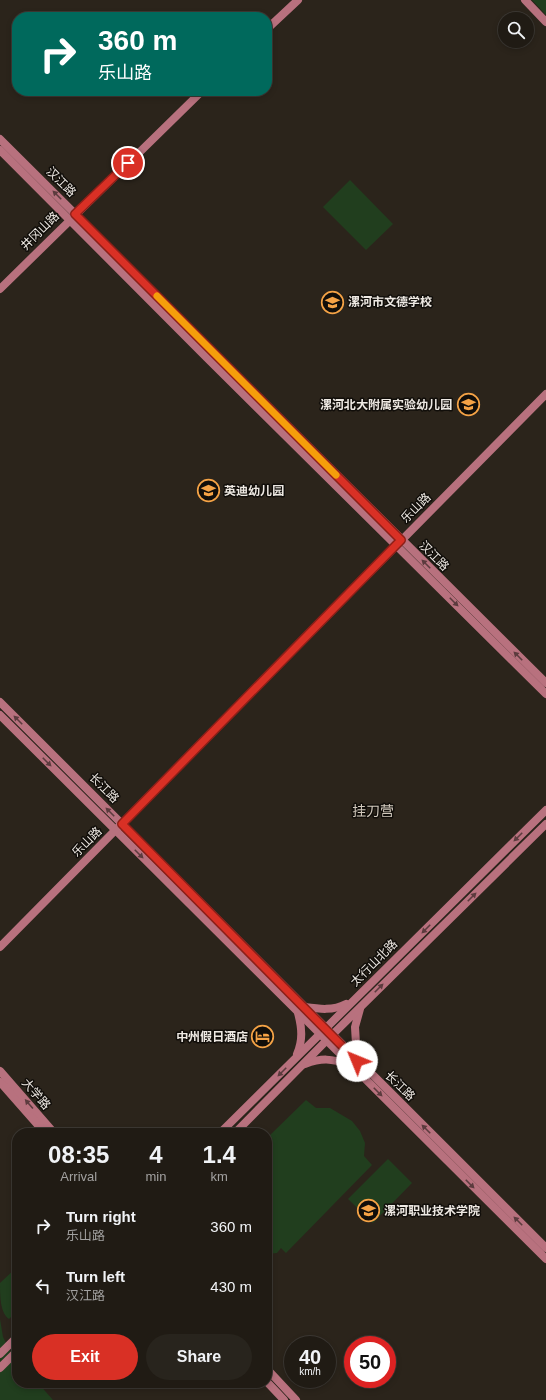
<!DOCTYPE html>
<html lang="en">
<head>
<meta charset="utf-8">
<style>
	body { margin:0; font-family:Arial,"Noto Sans SC",sans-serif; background:#28241d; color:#f1f3f6; height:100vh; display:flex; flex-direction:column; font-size:15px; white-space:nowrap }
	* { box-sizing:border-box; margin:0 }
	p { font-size:13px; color:#a2a1a0 }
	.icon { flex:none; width:22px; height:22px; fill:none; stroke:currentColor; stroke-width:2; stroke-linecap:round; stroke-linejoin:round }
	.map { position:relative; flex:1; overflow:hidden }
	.panel { position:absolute; left:12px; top:1128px; width:260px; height:260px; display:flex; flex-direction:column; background:#201b14; border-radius:16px; box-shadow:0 2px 6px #0003,0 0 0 1px #3d3934 }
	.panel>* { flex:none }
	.guide { position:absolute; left:12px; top:12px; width:260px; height:84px; border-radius:16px; box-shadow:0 2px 6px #0003,0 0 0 1px #3d3934; background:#00695c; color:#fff; overflow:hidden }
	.buttons { position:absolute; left:498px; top:12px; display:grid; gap:8px }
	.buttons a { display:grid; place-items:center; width:36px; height:36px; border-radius:50%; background:#201b14; box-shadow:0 2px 6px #0003,0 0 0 1px #3d3934; font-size:20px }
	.speed { position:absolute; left:284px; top:1336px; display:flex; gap:8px; font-size:20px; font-weight:700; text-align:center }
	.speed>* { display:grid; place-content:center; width:52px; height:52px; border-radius:50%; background:#201b14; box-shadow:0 2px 6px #0003,0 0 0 1px #3d3934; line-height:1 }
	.speed small { font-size:10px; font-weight:400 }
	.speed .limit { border:6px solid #d22; background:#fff; color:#111 }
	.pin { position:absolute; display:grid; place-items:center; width:34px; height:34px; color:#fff; margin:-17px; border:2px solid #fff; border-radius:50%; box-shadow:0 1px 4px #0007 }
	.me { position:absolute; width:44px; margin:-22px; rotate:315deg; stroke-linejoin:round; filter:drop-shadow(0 0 3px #0008) }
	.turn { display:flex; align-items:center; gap:14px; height:84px; padding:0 20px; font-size:18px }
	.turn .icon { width:52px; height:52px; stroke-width:2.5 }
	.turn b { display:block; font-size:28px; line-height:34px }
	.eta { display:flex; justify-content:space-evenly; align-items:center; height:68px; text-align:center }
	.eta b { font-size:24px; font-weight:700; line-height:28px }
	.action { display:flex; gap:8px; margin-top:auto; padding:8px 20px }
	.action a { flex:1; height:46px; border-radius:24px; background:#d93025; color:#fff; font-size:16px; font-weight:700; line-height:46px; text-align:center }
	.action a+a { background:#28241d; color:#f1f3f6 }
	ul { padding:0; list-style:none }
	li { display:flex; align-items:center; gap:12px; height:60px; padding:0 20px }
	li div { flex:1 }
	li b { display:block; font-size:15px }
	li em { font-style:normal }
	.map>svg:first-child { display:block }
	.green { fill:#213e1e }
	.water { fill:#03181e }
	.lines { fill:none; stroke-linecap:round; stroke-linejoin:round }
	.secondary { stroke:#b8717e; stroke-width:8 }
	.oneway { fill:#5c3b3e }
	.route-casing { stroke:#8d1f18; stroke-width:10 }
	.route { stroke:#d93025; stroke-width:7 }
	.slow { stroke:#f59e0b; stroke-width:7 }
	.labels { text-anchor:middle; stroke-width:3; stroke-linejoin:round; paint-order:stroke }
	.street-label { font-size:12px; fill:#eee9e3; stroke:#110e0a }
	.poi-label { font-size:12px; font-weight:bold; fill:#eee9e3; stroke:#110e0a; text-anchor:start }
	.quarter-label { font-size:14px; fill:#d2c9bd; stroke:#110e0a }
</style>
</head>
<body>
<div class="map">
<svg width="546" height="1400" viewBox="0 0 546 1400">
	<rect width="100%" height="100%" fill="#2b241b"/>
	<!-- green -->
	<g class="green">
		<path d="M532,0h14v15z"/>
		<path d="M350,180l43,44 -27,26 -43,-43z"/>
		<path d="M306,1100l10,8h14l22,13 8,10 5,12 -1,13 8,9 -86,88 -5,-5 -4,5 -10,1v-116z"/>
		<path d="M388,1159l24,24 -39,40 -25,-24z"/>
		<path d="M17,1267v44l-8,8c-9,-6 -9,-23 -9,-36z"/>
		<path d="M0,1319l3,18 14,28v18h21l15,17h-53z"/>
	</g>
	<!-- water -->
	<path class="water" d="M297,1341l9,4h-13v15l-5,-10 2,-5z"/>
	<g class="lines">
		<!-- secondary -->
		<g class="secondary">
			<path d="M525,0l21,22"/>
			<path d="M267,29l31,-29"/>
			<path d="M0,139l546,544"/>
			<path d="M0,150l207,208 339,336"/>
			<path d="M0,289l202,-198"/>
			<path d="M0,702l546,546"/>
			<path d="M0,715l546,544"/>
			<path d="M0,947l546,-553"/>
			<path d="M304,1007c15,2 29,4 42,-3"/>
			<path d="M297,1054c6,-14 5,-26 1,-41"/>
			<path d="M357,1061l-2,-34 5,-18"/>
			<path d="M305,1064c16,-6 27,-6 43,1"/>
			<path d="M0,1071l54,62"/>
			<path d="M0,1082l45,51"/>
			<path d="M220,1133l326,-323"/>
			<path d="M235,1133l91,-92 220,-217"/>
			<path d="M0,1354l17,-17"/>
			<path d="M0,1368l17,-17"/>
			<path d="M267,1369l29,31"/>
			<path d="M267,1382l17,18"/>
		</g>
	</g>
	<!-- one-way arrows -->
	<defs><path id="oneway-solid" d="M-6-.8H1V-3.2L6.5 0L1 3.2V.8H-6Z"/></defs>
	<g class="oneway">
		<use href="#oneway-solid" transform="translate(57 195) rotate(-135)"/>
		<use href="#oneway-solid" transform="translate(426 564) rotate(-135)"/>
		<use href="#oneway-solid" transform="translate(454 602) rotate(45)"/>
		<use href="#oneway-solid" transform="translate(518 656) rotate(-135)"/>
		<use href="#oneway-solid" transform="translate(18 720) rotate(-135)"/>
		<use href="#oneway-solid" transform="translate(47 762) rotate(45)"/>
		<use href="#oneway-solid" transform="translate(110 812) rotate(-135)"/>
		<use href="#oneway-solid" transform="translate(518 837) rotate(135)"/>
		<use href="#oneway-solid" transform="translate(139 854) rotate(45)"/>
		<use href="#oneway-solid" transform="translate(472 897) rotate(-45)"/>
		<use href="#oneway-solid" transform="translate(426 929) rotate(135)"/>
		<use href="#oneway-solid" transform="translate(379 988) rotate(-45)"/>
		<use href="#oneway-solid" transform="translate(282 1072) rotate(135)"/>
		<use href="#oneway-solid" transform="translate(378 1092) rotate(45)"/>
		<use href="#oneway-solid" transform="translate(29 1104) rotate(-131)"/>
		<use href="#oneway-solid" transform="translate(426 1129) rotate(-135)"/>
		<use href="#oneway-solid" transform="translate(470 1184) rotate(45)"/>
		<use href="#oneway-solid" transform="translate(518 1221) rotate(-135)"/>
	</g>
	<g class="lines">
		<defs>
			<path id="route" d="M128,163l-53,51 326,326 -279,284 235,237"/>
		</defs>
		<!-- route casing -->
		<use href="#route" class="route-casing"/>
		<!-- route -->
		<use href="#route" class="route"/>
		<!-- slow -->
		<path class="slow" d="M157,296l179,179"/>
	</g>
	<!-- icons -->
	<defs>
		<symbol id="school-ring" viewBox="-11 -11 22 22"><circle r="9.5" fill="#110e0a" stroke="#f5a346" stroke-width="1.5"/><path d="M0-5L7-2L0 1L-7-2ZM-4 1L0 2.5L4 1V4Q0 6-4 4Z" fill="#f5a346"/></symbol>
		<symbol id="hotel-ring" viewBox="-11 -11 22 22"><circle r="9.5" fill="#110e0a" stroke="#f5a346" stroke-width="1.5"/><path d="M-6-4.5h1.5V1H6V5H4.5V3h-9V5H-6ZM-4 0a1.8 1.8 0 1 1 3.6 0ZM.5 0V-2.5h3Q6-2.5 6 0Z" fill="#f5a346"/></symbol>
		<symbol id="university-ring" viewBox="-11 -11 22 22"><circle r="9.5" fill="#110e0a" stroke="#f5a346" stroke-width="1.5"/><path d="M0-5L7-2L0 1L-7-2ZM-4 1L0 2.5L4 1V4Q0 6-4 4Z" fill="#f5a346"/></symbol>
	</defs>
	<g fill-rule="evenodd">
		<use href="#school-ring" x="320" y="290" width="25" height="25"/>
		<use href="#school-ring" x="456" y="392" width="25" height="25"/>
		<use href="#school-ring" x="196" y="478" width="25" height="25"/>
		<use href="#hotel-ring" x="250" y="1024" width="25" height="25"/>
		<use href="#university-ring" x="356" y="1198" width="25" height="25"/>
	</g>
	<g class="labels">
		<!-- street labels -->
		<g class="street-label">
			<text transform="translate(61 182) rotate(45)" y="4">汉江路</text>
			<text transform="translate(40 231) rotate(-45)" y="4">井冈山路</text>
			<text transform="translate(416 508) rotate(-45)" y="4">乐山路</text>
			<text transform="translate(434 556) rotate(45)" y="4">汉江路</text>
			<text transform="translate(104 788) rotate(45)" y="4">长江路</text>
			<text transform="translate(87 842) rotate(-45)" y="4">乐山路</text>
			<text transform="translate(374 963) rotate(-45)" y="4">太行山北路</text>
			<text transform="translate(400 1086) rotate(44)" y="4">长江路</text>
			<text transform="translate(36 1094) rotate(49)" y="4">大学路</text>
		</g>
		<!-- poi labels -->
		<g class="poi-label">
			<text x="348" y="306">漯河市文德学校</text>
			<text x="452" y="409" text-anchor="end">漯河北大附属实验幼儿园</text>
			<text x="224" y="495">英迪幼儿园</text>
			<text x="248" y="1041" text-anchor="end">中州假日酒店</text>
			<text x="384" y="1215">漯河职业技术学院</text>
		</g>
		<!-- quarter labels -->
		<g class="quarter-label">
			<text x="373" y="816">挂刀营</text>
		</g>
	</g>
</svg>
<div class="buttons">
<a><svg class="icon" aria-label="search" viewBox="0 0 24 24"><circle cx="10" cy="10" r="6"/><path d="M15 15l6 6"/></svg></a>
</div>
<div class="speed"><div>40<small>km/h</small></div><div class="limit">50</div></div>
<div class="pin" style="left:128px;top:163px;background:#d93025"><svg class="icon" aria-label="arrive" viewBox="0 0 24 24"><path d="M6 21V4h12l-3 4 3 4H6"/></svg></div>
<svg class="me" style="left:357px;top:1061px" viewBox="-20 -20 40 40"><circle r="19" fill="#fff"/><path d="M0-13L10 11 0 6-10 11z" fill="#d93025"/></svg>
<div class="guide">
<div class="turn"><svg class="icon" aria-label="right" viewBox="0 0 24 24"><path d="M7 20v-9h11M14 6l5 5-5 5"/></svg><div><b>360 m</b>乐山路</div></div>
</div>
<section class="panel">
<div class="eta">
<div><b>08:35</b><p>Arrival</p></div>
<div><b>4</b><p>min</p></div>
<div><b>1.4</b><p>km</p></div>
</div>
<ul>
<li><svg class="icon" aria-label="right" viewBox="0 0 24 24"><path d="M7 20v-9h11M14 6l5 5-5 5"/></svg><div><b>Turn right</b><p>乐山路</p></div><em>360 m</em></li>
<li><svg class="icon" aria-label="left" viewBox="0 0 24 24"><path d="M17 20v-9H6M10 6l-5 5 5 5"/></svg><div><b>Turn left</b><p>汉江路</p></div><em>430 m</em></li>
</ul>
<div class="action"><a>Exit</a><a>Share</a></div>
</section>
</div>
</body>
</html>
